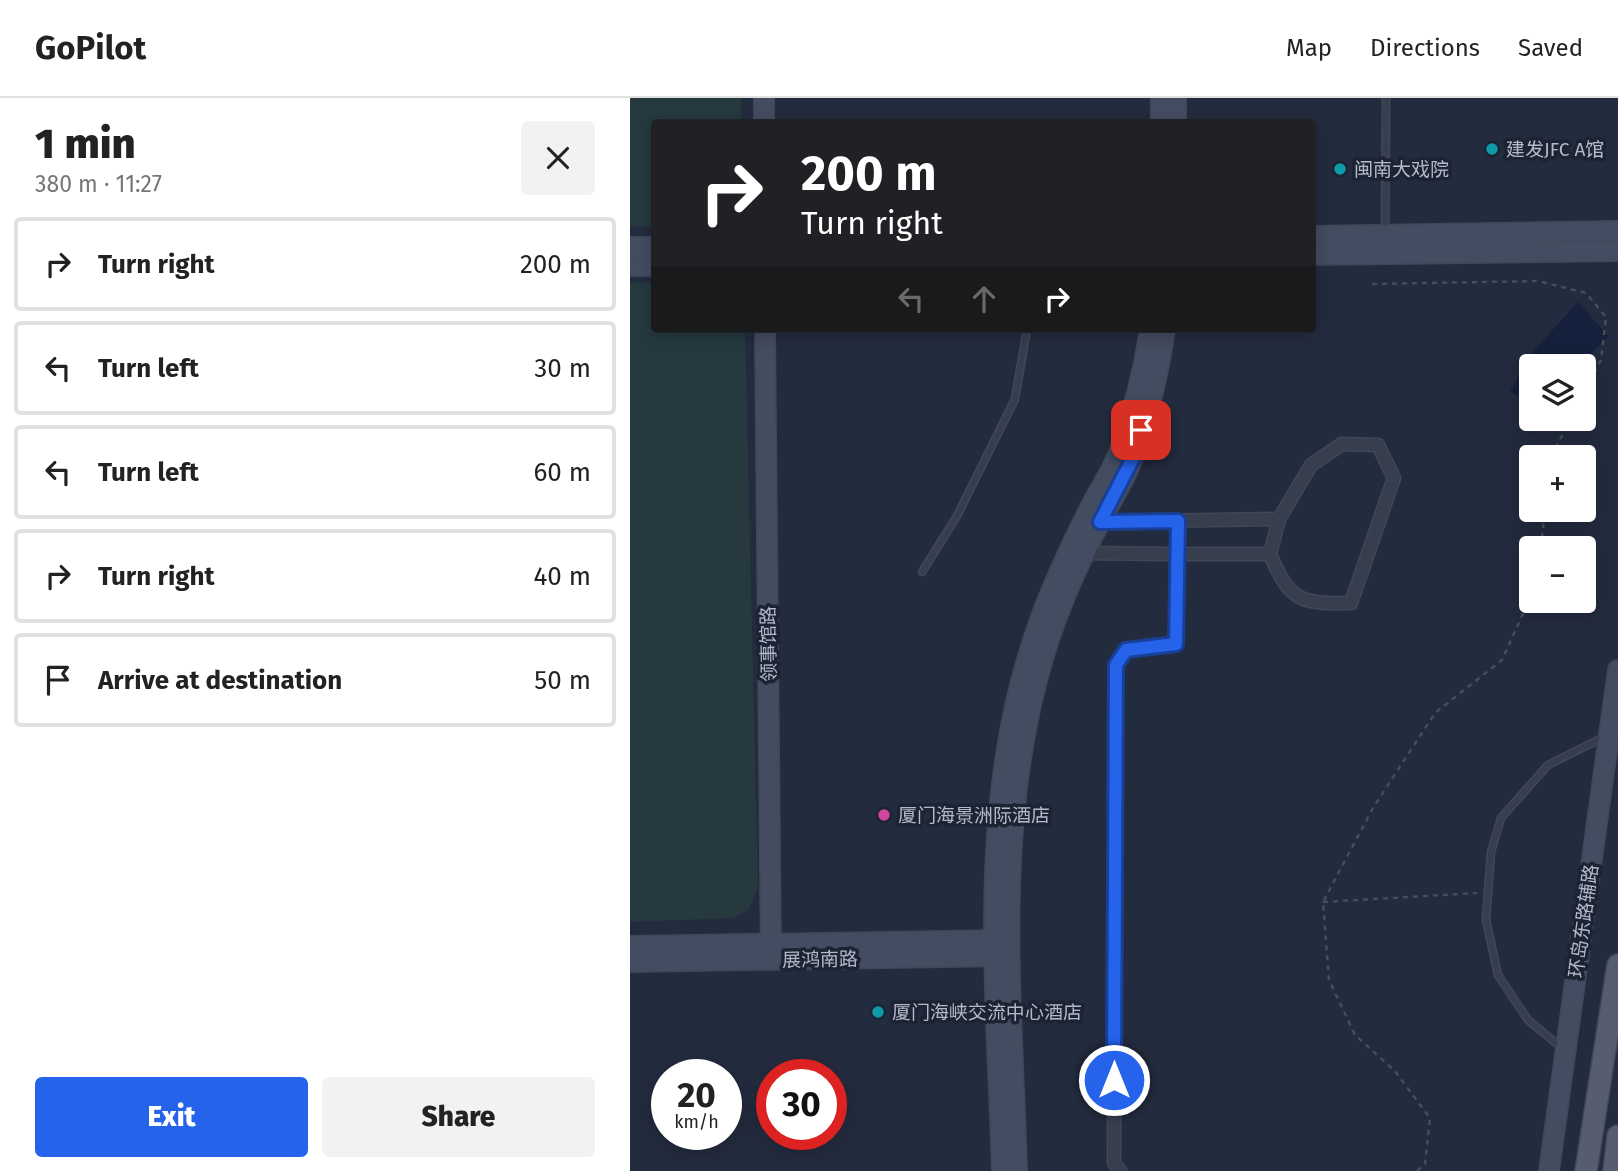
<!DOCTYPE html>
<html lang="en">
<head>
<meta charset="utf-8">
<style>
	body { margin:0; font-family:"Fira Sans","Noto Sans SC",sans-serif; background:#f2f2f2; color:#222; height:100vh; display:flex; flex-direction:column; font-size:26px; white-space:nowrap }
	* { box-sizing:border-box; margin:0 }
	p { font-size:23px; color:#767676 }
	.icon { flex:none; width:38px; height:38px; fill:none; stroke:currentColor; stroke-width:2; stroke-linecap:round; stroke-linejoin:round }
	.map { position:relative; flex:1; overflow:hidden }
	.panel { display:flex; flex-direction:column; background:#fff; width:630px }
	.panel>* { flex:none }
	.hud { position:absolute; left:21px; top:21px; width:665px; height:214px; border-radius:7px; box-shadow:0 4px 18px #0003; background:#202124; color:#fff; overflow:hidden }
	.buttons { position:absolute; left:889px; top:256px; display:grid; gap:14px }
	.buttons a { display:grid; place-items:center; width:77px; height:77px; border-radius:7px; background:#fff; box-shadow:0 4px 18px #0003; font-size:35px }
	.speed { position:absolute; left:21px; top:961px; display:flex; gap:14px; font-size:35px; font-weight:700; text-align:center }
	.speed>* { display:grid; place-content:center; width:91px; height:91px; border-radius:50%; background:#fff; box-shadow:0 4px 18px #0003; line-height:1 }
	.speed small { font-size:18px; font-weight:400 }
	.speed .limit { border:10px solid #d22; background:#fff; color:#111 }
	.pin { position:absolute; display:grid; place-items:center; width:60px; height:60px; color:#fff; margin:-30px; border-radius:14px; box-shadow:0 4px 10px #0006 }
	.me { position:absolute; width:77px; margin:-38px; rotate:0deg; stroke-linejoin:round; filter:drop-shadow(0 0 5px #0008) }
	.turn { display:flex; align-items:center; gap:24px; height:147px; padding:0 35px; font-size:32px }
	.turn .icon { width:91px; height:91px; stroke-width:2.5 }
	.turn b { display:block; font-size:49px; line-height:60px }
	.lanes { display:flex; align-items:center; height:66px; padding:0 35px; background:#0003; justify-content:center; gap:35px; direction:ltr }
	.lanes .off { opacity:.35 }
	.round { display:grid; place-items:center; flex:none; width:74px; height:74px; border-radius:7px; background:#f2f2f2 }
	.summary { display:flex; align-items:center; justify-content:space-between; height:119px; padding:0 35px }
	h1 { font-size:42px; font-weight:800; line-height:52px }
	.cta { display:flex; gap:14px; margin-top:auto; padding:14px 35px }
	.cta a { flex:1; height:80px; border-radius:7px; background:#2563eb; color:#fff; font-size:28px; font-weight:800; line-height:80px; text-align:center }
	.cta a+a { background:#f2f2f2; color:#222 }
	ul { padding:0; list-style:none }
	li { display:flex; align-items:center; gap:21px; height:94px; margin:0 14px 10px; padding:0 21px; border:4px solid #e0e0e0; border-radius:7px }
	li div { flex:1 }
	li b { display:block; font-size:26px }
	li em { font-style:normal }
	header { display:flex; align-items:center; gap:42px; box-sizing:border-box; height:98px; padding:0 35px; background:#fff; border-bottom:2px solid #e0e0e0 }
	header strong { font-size:33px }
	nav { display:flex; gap:38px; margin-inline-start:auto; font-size:24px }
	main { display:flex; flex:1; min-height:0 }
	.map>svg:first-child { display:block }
	.green { fill:#25393f }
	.water { fill:#15213c }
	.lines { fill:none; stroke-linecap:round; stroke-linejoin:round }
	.lane-casing { stroke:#404757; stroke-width:9 }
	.street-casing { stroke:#404757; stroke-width:15 }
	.secondary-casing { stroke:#404757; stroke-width:22 }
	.primary-casing { stroke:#404757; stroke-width:24 }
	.path { stroke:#3e5257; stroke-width:2.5; stroke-dasharray:5 5; stroke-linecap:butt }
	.lane { stroke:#373e4e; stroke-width:6 }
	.street { stroke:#373e4e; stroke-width:12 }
	.secondary { stroke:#444c61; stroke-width:19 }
	.primary { stroke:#555d6e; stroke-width:21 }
	.route-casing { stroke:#184099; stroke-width:18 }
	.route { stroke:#2563eb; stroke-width:12 }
	.culture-dot { fill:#0f9aa8; stroke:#1c2333; stroke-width:2.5 }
	.hotel-dot { fill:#d1479c; stroke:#1c2333; stroke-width:2.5 }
	.labels { text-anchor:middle; stroke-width:7; stroke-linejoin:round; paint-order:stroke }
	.poi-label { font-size:19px; fill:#b2b9c9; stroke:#1c2333; text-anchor:start }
	.street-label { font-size:19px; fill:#b2b9c9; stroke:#1c2333 }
</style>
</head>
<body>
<header>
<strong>GoPilot</strong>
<nav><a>Map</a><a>Directions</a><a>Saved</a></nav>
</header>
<main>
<section class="panel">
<div class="summary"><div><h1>1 min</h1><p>380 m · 11:27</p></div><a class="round"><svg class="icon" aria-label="close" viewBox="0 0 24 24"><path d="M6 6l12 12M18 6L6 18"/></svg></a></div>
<ul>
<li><svg class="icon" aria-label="right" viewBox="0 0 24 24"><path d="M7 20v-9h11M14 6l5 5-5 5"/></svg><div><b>Turn right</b></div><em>200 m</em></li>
<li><svg class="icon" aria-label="left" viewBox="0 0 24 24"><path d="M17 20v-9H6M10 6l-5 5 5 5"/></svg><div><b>Turn left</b></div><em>30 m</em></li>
<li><svg class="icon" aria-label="left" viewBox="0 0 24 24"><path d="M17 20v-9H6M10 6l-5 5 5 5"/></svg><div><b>Turn left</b></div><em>60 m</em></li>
<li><svg class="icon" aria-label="right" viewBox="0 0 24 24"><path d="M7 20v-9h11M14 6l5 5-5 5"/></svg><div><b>Turn right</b></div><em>40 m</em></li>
<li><svg class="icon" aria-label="arrive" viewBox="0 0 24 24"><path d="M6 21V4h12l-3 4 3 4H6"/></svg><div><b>Arrive at destination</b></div><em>50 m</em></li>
</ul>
<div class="cta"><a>Exit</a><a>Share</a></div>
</section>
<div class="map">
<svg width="988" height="1073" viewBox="0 0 988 1073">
	<rect width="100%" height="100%" fill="#232b3e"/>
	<!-- green -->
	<g class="green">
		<path d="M0,0h111v24h-87v104l-24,1z"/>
		<path d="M24,184v47h91l13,557 -10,25 -15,7 -103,4v-639z"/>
	</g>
	<!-- water -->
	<path class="water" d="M948,204l30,34 -28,30h-49v37l-21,-11 20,-37z"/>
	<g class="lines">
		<defs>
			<g id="lane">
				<path d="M755,135l1,-135"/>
				<path d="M292,474l35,-56 58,-117 12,-70"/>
				<path d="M932,950l-34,-28 -30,-45 -12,-55 5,-68 10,-34 47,-53 56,-28"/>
			</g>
			<g id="street">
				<path d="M712,346l36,1 16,33 -43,125c-50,1 -61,-1 -81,-49l9,-35 32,-54z"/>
				<path d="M464,424l185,-3"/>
				<path d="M449,455l98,1 1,-33"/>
				<path d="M490,1073l-6,-8 2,-498 10,-15 50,-6 1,-90h93"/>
			</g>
			<g id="secondary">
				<path d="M134,0v24"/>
				<path d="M531,0v24"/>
				<path d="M546,0v24"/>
				<path d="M682,138l306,-5"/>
				<path d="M0,149h24"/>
				<path d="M682,157l306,-4"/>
				<path d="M0,168h24"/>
				<path d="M135,231l6,631"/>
				<path d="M0,848l376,-6"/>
				<path d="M0,864l377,-6"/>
				<path d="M372,1073c-5,-174 -25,-352 28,-521 15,-50 38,-99 62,-146 9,-17 20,-33 27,-52 14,-39 25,-82 31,-123"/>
				<path d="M387,1073c-5,-173 -24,-348 27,-516 15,-50 38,-100 63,-146 9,-17 20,-33 26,-52 15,-40 26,-85 32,-128"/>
				<path d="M919,1073l69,-501"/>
			</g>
			<g id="primary">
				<path d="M956,1073l32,-206"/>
				<path d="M984,1073l4,-35"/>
			</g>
		</defs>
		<!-- lane casing -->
		<use href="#lane" class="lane-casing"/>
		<!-- street casing -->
		<use href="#street" class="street-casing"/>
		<!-- secondary casing -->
		<use href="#secondary" class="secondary-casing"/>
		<!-- primary casing -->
		<use href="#primary" class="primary-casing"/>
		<!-- path -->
		<g class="path">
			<path d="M742,186l166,-3 48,12 20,24 -5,43 -17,33"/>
			<path d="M921,359l20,-39"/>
			<path d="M911,450l4,-39"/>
			<path d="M693,804l154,-9"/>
			<path d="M787,1073l8,-7 5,-46 -35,-47 -40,-36 -26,-55 -6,-78 50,-94 62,-95 67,-53 29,-64"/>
		</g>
		<!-- lane -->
		<use href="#lane" class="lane"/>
		<!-- street -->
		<use href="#street" class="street"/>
		<!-- secondary -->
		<use href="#secondary" class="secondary"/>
		<!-- primary -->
		<use href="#primary" class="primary"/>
	</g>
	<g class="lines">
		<defs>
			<path id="route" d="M484,982l2,-415 10,-15 50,-6 2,-123 -78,1 33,-64 8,-28"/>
		</defs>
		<!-- route casing -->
		<use href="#route" class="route-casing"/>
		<!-- route -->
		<use href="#route" class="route"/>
	</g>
	<!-- markers -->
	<g class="culture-dot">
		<circle cx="862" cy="51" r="7"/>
		<circle cx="710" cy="71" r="7"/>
		<circle cx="248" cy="914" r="7"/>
	</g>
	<circle class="hotel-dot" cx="254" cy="717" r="7"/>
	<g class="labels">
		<!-- poi labels -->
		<g class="poi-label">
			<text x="876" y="58">建发JFC A馆</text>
			<text x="724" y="78">闽南大戏院</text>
			<text x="268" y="724">厦门海景洲际酒店</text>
			<text x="262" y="921">厦门海峡交流中心酒店</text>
		</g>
		<!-- street labels -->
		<g class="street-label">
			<text transform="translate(138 546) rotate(-91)" y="7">领事馆路</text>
			<text transform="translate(953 823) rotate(-82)" y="7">环岛东路辅路</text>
			<text transform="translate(190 861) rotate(-1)" y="7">展鸿南路</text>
		</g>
	</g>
</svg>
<div class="buttons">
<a><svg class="icon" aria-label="layers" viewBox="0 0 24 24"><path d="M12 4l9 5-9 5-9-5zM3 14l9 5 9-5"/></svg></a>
<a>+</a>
<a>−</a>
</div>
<div class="speed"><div>20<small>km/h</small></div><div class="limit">30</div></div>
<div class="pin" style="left:511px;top:332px;background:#d93025"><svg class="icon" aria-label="arrive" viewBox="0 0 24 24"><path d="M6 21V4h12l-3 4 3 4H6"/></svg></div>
<svg class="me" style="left:484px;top:982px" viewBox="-20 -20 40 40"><circle r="17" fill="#2563eb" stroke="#fff" stroke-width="3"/><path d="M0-11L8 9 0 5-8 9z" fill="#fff"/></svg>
<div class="hud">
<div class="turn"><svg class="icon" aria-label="right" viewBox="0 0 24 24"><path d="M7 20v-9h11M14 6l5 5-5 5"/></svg><div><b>200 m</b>Turn right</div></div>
<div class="lanes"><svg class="icon off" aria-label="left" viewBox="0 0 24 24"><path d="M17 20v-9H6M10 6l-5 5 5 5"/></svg><svg class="icon off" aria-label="ahead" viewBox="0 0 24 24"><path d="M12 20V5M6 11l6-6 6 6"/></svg><svg class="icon" aria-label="right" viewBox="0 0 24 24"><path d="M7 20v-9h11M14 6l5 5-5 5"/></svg></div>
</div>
</div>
</main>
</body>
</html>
